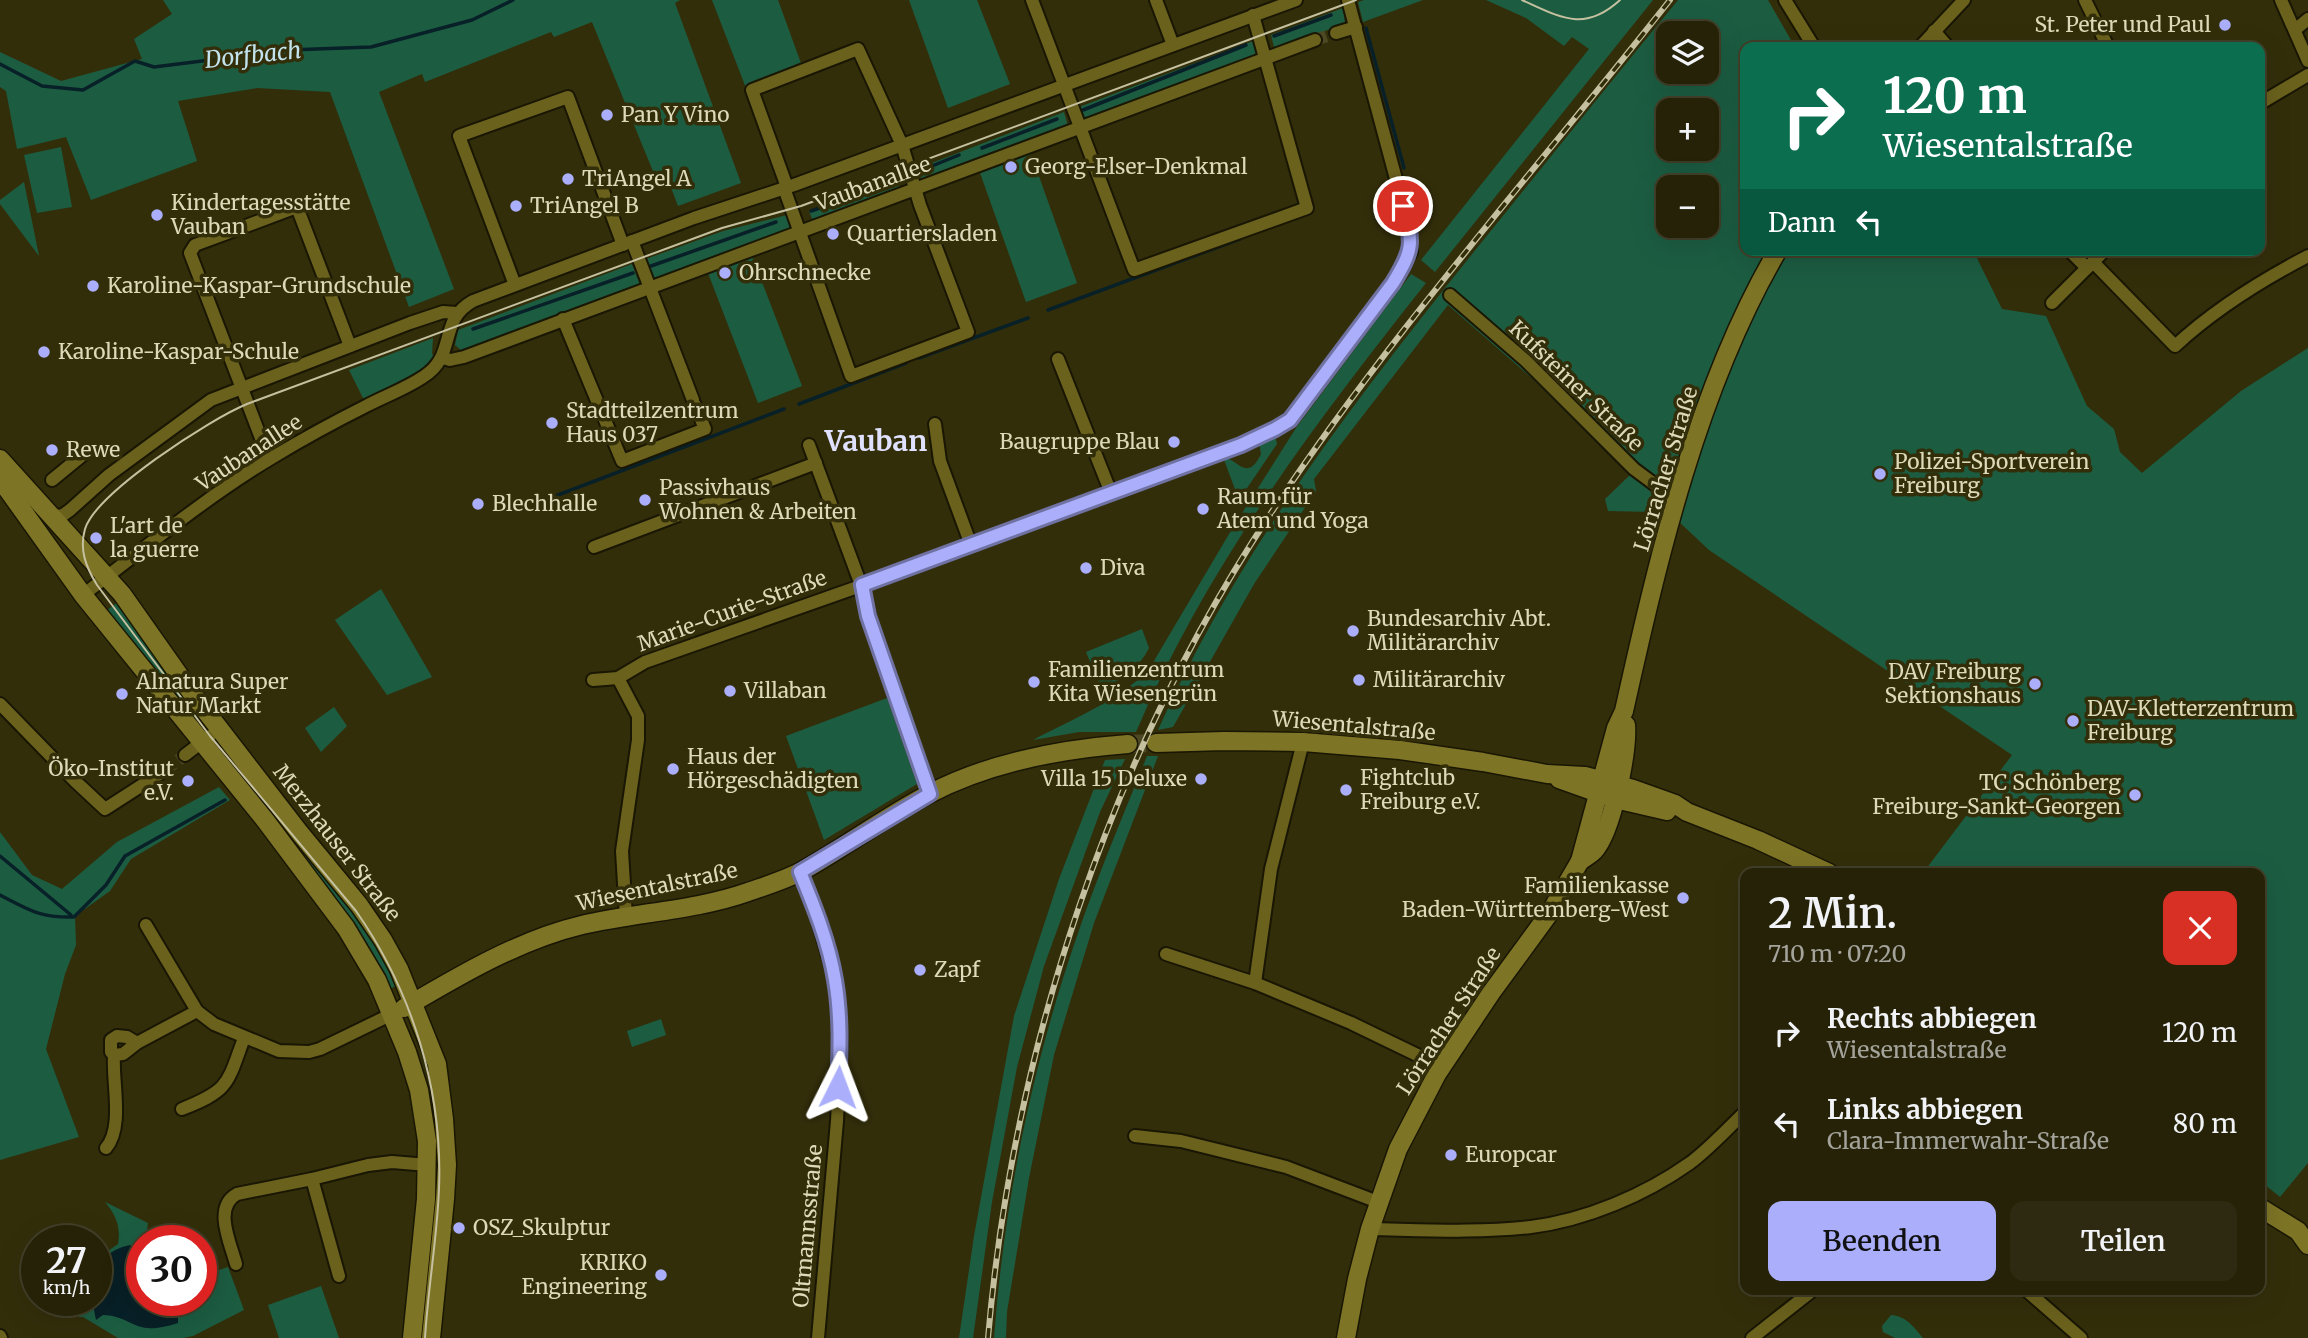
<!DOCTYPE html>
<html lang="de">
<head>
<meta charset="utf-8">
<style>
	body { margin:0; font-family:Merriweather,serif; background:#2e2a12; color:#f1f3f6; height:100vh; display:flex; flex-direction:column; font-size:26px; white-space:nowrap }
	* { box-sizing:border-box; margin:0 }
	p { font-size:23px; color:#a4a49c }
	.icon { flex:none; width:38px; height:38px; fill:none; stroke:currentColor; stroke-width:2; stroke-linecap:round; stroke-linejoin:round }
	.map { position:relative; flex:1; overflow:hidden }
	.side { position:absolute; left:1740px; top:868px; width:525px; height:427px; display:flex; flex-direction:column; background:#262208; border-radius:14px; box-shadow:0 7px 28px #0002,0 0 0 2px #423f29 }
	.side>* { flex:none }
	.banner { position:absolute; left:1740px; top:42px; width:525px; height:214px; border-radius:14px; box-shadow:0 7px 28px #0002,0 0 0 2px #423f29; background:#0b6e4f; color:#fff; overflow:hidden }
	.fabs { position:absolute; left:1656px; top:21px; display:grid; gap:14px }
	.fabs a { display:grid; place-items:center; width:63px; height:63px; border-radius:14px; background:#262208; box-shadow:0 7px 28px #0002,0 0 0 2px #423f29; font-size:35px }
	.speed { position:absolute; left:21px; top:1225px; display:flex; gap:14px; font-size:35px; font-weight:700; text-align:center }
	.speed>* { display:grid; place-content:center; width:91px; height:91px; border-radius:50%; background:#262208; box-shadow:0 7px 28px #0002,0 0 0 2px #423f29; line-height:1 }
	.speed small { font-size:18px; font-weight:400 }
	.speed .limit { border:10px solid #d22; background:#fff; color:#111 }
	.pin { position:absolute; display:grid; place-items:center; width:60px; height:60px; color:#fff; margin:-30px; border:4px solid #fff; border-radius:50%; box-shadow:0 2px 7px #0007 }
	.me { position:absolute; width:77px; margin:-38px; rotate:3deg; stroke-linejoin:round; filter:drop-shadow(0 0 5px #0008) }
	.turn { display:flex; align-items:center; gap:24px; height:147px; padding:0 28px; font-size:32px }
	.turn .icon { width:91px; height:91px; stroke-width:2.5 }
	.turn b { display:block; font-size:49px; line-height:60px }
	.then { display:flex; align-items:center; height:66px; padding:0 28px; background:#0003; gap:14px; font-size:26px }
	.round { display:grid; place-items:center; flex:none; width:74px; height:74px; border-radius:14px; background:#2e2a12 }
	.summary { display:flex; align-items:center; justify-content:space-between; height:119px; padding:0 28px }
	h1 { font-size:42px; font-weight:600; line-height:52px }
	.action { display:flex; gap:14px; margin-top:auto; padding:14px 28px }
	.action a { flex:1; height:80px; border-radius:14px; background:#abaffb; color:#111; font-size:28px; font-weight:600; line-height:80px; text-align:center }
	.action a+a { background:#2e2a12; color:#f1f3f6 }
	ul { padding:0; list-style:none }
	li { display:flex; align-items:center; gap:21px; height:91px; padding:0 28px }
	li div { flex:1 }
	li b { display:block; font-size:26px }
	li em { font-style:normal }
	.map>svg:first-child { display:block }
	.green { fill:#1c5d42; fill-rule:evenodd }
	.water { fill:#082027 }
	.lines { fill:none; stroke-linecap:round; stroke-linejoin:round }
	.stream { stroke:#082027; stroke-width:3.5 }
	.street-tunnel { stroke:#4d4824; stroke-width:12; stroke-dasharray:12 6; stroke-linecap:butt }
	.secondary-tunnel { stroke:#4d4824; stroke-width:18; stroke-dasharray:18 9; stroke-linecap:butt }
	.street-casing { stroke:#191603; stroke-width:16 }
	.secondary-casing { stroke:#191603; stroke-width:21 }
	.street { stroke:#6a611d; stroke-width:12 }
	.secondary { stroke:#7e7426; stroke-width:18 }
	.tram { stroke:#c5c09f; stroke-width:2 }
	.rail-casing { stroke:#c5c09f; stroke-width:6 }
	.rail { stroke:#332e0a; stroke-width:3.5; stroke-dasharray:10; stroke-linecap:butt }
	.route-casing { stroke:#6f72a3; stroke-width:18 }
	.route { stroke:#abaffb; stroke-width:12 }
	.poi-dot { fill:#abaffb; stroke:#332e0a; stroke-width:2.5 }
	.labels { text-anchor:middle; stroke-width:7; stroke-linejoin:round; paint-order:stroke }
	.poi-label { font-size:21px; fill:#dedab9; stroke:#332e0a; text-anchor:start }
	.street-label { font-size:21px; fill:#dedab9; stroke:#332e0a }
	.water-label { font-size:23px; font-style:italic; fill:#c3e4ef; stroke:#332e0a }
	.district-label { font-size:28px; font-weight:bold; fill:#dfe1ff; stroke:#332e0a }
</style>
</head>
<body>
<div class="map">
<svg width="2308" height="1338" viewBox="0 0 2308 1338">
	<rect width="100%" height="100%" fill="#332e0a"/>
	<!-- green -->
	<g class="green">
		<path d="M163,0h517l-5,3 66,180 -63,23 -9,-24 -10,4 -67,-164 -38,15 -3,-5 -126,50 -3,-8 -43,18 75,197 -45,18 -79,-215 -73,-4 -79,13 19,60 -106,39 -25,-63 -49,12 -11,-58 -6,-4v-35l61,29 81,-22 -8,-20 38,-25z"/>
		<path d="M712,0h66l24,66 -56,22z"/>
		<path d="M909,0h68l33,84 -62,24z"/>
		<path d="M1364,0h59l-60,22 -5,-20z"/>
		<path d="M1486,0h167l-218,272 -14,-12 168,-211 -17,-12 -8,9 -38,-28z"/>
		<path d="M1678,0h90l27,47h-50v203h228l29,59 44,7 41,90 27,23 6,23 22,21 99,-82 67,-43v815l-28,34 -21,-17v-307h-336l89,-118 -303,-205 -50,-47 -3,9 -48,-1 -3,-12 25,-24 -96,-95 -86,-75 -134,174 2,12 -62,93 -81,143 -15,3c81,-182 203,-338 327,-492 64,-79 128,-159 193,-238zM1668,33h38v39h-38zM1668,110h38v39h-38zM1668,187h38v39h-38z"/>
		<path d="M1343,8l2,15 -70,28 -4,-16z"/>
		<path d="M1256,40l3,16 -176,64 -4,-13z"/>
		<path d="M1064,112l4,14 -147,55 -5,-12z"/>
		<path d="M61,147l11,60 -35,6 -13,-58z"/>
		<path d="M1030,151l47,132 -51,19 -47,-132z"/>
		<path d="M896,179l4,10 -87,32 -4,-10z"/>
		<path d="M24,182l15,74 -39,-52v-4z"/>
		<path d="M787,215l5,14 -138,53 -8,-23 77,-28z"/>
		<path d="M752,256l50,130 -44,17 -50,-130z"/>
		<path d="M632,264l8,21 -178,66 -7,-6 3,-15z"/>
		<path d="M1411,274l15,9c-111,140 -220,284 -290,449h-57l-46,8c40,-21 82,-38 115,-69l84,-142 64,-101z"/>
		<path d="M433,338l-1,16 4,3c-19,21 -46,30 -72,43l-15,-30z"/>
		<path d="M1275,435l2,9 -38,56 -16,-43c15,2 24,26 38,-3l-2,-11z"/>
		<path d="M381,589l51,88 -45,18 -52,-75z"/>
		<path d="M118,602l82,115 -9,8 -89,-111z"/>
		<path d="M1142,629l7,19c-10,20 -27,32 -47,42l-16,-38z"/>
		<path d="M887,698l30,86 -93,56 -38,-104z"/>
		<path d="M334,707l13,19 -26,26 -16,-24z"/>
		<path d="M221,748h2l123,145 55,90 -11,6c-41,-88 -113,-159 -175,-234z"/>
		<path d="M1147,756h11l-64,167 -40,132 -25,123 -22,134 -1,26h-12c10,-135 38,-271 82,-399 21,-62 47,-123 71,-183z"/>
		<path d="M1125,759l-25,53 -56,154 -27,101 -25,135 -19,136h-14l15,-102 40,-220 45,-137 46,-119z"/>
		<path d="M219,787l11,13 -99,59 -21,32 -35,25 1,29 -11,29 -19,75 33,88 -79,23v-328l32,43 30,14 55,-47z"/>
		<path d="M661,1019l5,16 -34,12 -5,-16z"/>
		<path d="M105,1202l43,21 -1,7 5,11h-10v59h59v-24l27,-9 16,43 -51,26 -10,2h-65l-35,-21h-4l-5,-17h22v-55l4,-2 5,10 13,-9c3,-17 -2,-29 -13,-42z"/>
		<path d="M321,1286l18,52h-60l-11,-33z"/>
		<path d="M1891,1315c15,1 23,12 32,23h-28l-12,-6 -1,-6z"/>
	</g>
	<!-- water -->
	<path class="water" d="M130,1245c18,11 12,37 12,55h48l-3,8 -9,2v13c-46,15 -43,-7 -75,-8l-7,5 -4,-20h4c0,-28 2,-48 34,-55z"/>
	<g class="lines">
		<!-- stream -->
		<g class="stream">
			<path d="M1366,28l38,140"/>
			<path d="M1274,36l57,-21"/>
			<path d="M0,64l42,22 41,4 52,-29 19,6 135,-17 82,-3 101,-27 41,-20"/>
			<path d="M1083,110l163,-65"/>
			<path d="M982,148l75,-29"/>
			<path d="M922,170l37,-15"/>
			<path d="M811,211l85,-30"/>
			<path d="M651,266l125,-44"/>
			<path d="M1048,310l192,-71"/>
			<path d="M473,329l160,-56"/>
			<path d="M919,358l109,-40"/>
			<path d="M799,404l107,-41"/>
			<path d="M529,506l255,-97"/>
			<path d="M0,856l71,59"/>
			<path d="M0,895c29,15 40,23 74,22l32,-32 19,-29 100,-56"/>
		</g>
		<!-- street-tunnel -->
		<g class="street-tunnel">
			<path d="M1315,40l21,-7"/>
			<path d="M164,771l21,-16"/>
		</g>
		<!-- secondary-tunnel -->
		<path class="secondary-tunnel" d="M1128,744l28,-1"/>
		<defs>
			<g id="street">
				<path d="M1032,0l102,270 173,-62 -54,-193"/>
				<path d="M1156,0l17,45"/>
				<path d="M1785,0l29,47"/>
				<path d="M2085,0l23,47"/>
				<path d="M2281,0l27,61"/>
				<path d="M2296,29l12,-10"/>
				<path d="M1934,31l14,16"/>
				<path d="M1336,33l20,-6"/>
				<path d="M1920,47l44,-47"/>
				<path d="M2259,104l49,-29"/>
				<path d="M784,188l67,188 117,-44 -48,-127 -18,-60 -44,-96 -106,41 35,97"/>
				<path d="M632,241l61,159"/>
				<path d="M2069,250l18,18"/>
				<path d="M2093,262l82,84c40,-37 85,-65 133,-90"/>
				<path d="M515,285l-56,-149 109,-39 55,148"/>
				<path d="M1450,295l76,66 108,108 43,32"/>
				<path d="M2052,303l53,-53"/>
				<path d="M563,319l59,142 83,-32 -10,-24"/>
				<path d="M443,358l7,2 14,-3 851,-317"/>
				<path d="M1058,359l53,134"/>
				<path d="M935,424l5,37 31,84"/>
				<path d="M809,445l52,140 7,31 62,178"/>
				<path d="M269,459l-79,-206 5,-8 102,-38 53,139"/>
				<path d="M52,480l33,-27"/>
				<path d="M53,517l10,-2 7,-5 39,-35 102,-75 199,-77 33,-11 14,1"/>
				<path d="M594,547l222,-84"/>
				<path d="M83,595c62,-47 123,-98 190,-138 30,-18 61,-35 93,-51 19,-10 39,-17 57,-29 35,-22 14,-56 50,-76l221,-83 100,-33 502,-185"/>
				<path d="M618,678l20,38v24l-16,111 4,66"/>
				<path d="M593,680l25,-2 27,-16 241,-85 355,-132 34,-16 15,-9 103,-137 12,-19 6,-12 -4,-32 -59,-220"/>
				<path d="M0,704l75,77 30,28 59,-38"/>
				<path d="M185,755l25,-19"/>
				<path d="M800,872l14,35 21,72 6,63 -4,79 -19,217"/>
				<path d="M146,925l51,86 17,13 65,27 30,1 11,-3 72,-35"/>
				<path d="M1166,954l89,29 96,40 91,44"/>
				<path d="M1255,983l16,-114 32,-127"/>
				<path d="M114,1055l-3,-3v-12l6,-4 10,1 10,6"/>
				<path d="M182,1109c48,-19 45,-25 62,-71"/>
				<path d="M1135,1136l46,5 105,26 92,35"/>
				<path d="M106,1148c18,-21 6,-66 8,-93l9,-1 14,-11 60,-32"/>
				<path d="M312,1179l27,97"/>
				<path d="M1370,1229c54,1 108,4 161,-2 55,-7 114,-32 159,-64 20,-15 37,-34 55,-51"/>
				<path d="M236,1264c-6,-22 -23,-57 1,-70l75,-15 56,-14 24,-3 36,3"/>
				<path d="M2026,1290l55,48"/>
				<path d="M0,1336l1,2"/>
				<path d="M1752,1338l61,-48"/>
			</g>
			<g id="secondary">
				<path d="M0,459l122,135 69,98 108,140 60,73 24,35 16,29 38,95 7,55 3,46 -2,34 -14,139"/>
				<path d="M0,479l83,116 182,225 81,108 31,52 30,72 12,38 8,51 -1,58 -14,139"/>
				<path d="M1156,743l68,-2 79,1 97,8 83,12 64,12 38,2 48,13 42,15 12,8 71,28 71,33"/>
				<path d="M1559,779l56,20 52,12"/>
				<path d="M1580,861c5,-3 10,-6 14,-10 18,-19 34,-99 32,-126"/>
				<path d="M404,1008c56,-33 115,-68 178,-83 55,-13 112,-14 166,-33 17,-6 37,-12 54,-21 43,-24 83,-54 127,-77 61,-32 132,-45 199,-50"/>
				<path d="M2259,1207l39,24 10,14"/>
				<path d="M1346,1338l11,-59 13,-50 28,-80 39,-75 54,-81 60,-82 29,-50 36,-133 8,-17c34,-153 74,-325 154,-461"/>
			</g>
		</defs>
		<!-- street casing -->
		<use href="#street" class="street-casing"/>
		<!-- secondary casing -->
		<use href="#secondary" class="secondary-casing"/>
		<!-- street -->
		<use href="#street" class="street"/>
		<!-- secondary -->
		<use href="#secondary" class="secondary"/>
		<!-- tram -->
		<g class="tram">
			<path d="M1522,0c38,17 62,33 98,0"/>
			<path d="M425,1338c3,-50 12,-99 14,-149 4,-99 -27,-198 -83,-278l-146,-175 -113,-151c-11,-18 -18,-35 -12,-56 11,-36 125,-110 162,-125l475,-176 79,-22 555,-206"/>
		</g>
		<defs>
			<path id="rail" d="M988,1338c25,-290 123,-585 285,-828 119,-179 264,-341 397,-510"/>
		</defs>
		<!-- rail casing -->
		<use href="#rail" class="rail-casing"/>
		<!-- rail -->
		<use href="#rail" class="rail"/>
	</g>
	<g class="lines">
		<defs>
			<path id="route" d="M838,1087c2,-36 3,-72 -3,-107 -6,-37 -21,-74 -35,-108l130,-78 -62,-178 -6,-31 379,-140 34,-16 15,-9 103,-137c20,-33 21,-39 10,-77"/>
		</defs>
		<!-- route casing -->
		<use href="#route" class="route-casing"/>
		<!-- route -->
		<use href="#route" class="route"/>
	</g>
	<!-- markers -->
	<g class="poi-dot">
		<circle cx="2225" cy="25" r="7"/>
		<circle cx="607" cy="115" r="7"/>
		<circle cx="1011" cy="167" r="7"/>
		<circle cx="568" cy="179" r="7"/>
		<circle cx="516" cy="206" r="7"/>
		<circle cx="157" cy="215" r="7"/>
		<circle cx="833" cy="234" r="7"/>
		<circle cx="725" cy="273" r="7"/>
		<circle cx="93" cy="286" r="7"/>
		<circle cx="44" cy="352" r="7"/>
		<circle cx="552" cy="423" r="7"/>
		<circle cx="1174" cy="442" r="7"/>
		<circle cx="52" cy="450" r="7"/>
		<circle cx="1880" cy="474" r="7"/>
		<circle cx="645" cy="500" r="7"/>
		<circle cx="478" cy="504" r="7"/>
		<circle cx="1203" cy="509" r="7"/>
		<circle cx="96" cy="538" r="7"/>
		<circle cx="1086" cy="568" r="7"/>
		<circle cx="1353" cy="631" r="7"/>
		<circle cx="1359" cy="680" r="7"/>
		<circle cx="1034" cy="682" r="7"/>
		<circle cx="2035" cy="684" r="7"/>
		<circle cx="730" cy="691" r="7"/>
		<circle cx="122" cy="694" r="7"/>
		<circle cx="2073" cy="721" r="7"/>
		<circle cx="673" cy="769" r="7"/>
		<circle cx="1201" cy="779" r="7"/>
		<circle cx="188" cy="781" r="7"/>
		<circle cx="1346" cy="790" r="7"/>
		<circle cx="2135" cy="795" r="7"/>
		<circle cx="1683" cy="898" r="7"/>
		<circle cx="920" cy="970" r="7"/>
		<circle cx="1451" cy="1155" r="7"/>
		<circle cx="459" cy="1228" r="7"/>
		<circle cx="661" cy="1275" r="7"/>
	</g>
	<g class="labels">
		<!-- poi labels -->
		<g class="poi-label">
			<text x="2211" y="32" text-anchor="end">St. Peter und Paul</text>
			<text x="621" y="122">Pan Y Vino</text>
			<text x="1025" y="174">Georg-Elser-Denkmal</text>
			<text x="582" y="186">TriAngel A</text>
			<text x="171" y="210">Kindertagesstätte<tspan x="171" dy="24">Vauban</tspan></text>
			<text x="530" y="213">TriAngel B</text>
			<text x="847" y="241">Quartiersladen</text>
			<text x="739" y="280">Ohrschnecke</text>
			<text x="107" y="293">Karoline-Kaspar-Grundschule</text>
			<text x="58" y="359">Karoline-Kaspar-Schule</text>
			<text x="566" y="418">Stadtteilzentrum<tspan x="566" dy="24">Haus 037</tspan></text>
			<text x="1160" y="449" text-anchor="end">Baugruppe Blau</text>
			<text x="66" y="457">Rewe</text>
			<text x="1894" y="469">Polizei-Sportverein<tspan x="1894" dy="24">Freiburg</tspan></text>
			<text x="659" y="495">Passivhaus<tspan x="659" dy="24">Wohnen &amp; Arbeiten</tspan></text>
			<text x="1217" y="504">Raum für<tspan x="1217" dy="24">Atem und Yoga</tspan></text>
			<text x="492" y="511">Blechhalle</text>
			<text x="110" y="533">L'art de<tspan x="110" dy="24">la guerre</tspan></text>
			<text x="1100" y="575">Diva</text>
			<text x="1367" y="626">Bundesarchiv Abt.<tspan x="1367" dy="24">Militärarchiv</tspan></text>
			<text x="1048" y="677">Familienzentrum<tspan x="1048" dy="24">Kita Wiesengrün</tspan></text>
			<text x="2021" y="679" text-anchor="end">DAV Freiburg<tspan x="2021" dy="24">Sektionshaus</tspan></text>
			<text x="1373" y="687">Militärarchiv</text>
			<text x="136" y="689">Alnatura Super<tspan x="136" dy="24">Natur Markt</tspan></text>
			<text x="744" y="698">Villaban</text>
			<text x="2087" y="716">DAV-Kletterzentrum<tspan x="2087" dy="24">Freiburg</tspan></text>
			<text x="687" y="764">Haus der<tspan x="687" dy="24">Hörgeschädigten</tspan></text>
			<text x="174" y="776" text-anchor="end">Öko-Institut<tspan x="174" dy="24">e.V.</tspan></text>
			<text x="1360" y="785">Fightclub<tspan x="1360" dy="24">Freiburg e.V.</tspan></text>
			<text x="1187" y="786" text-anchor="end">Villa 15 Deluxe</text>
			<text x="2121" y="790" text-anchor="end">TC Schönberg<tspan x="2121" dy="24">Freiburg-Sankt-Georgen</tspan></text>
			<text x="1669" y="893" text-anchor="end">Familienkasse<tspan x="1669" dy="24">Baden-Württemberg-West</tspan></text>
			<text x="934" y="977">Zapf</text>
			<text x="1465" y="1162">Europcar</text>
			<text x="473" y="1235">OSZ_Skulptur</text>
			<text x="647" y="1270" text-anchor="end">KRIKO<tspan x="647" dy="24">Engineering</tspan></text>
		</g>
		<!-- street labels -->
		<g class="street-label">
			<text transform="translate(873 184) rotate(-20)" y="7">Vaubanallee</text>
			<text transform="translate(1576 386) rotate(44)" y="7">Kufsteiner Straße</text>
			<text transform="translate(249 453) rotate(-33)" y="7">Vaubanallee</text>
			<text transform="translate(1666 469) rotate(-73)" y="7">Lörracher Straße</text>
			<text transform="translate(732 611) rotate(-20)" y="7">Marie-Curie-Straße</text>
			<text transform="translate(1354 726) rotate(5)" y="7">Wiesentalstraße</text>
			<text transform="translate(337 843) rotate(52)" y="7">Merzhauser Straße</text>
			<text transform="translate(657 887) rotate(-12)" y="7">Wiesentalstraße</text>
			<text transform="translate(1449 1021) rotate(-57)" y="7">Lörracher Straße</text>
			<text transform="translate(808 1226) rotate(-85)" y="7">Oltmannsstraße</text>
		</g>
		<!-- water labels -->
		<g class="water-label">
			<text transform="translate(253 55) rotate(-6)" y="8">Dorfbach</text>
		</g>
		<!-- district labels -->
		<g class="district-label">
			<text x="876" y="451">Vauban</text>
		</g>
	</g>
</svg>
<div class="fabs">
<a><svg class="icon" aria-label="layers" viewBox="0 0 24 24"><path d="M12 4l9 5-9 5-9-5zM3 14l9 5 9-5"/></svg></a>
<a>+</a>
<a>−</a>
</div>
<div class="speed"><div>27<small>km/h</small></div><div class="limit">30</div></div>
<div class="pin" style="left:1403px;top:206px;background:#d93025"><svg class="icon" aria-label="arrive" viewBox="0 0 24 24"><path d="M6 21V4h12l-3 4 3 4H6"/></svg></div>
<svg class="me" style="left:838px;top:1087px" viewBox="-20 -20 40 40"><path d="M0-17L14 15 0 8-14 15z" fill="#abaffb" stroke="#fff" stroke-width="4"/></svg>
<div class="banner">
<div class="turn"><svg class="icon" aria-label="right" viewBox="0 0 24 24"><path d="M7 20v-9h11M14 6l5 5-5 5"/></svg><div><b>120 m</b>Wiesentalstraße</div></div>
<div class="then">Dann<svg class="icon" aria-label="left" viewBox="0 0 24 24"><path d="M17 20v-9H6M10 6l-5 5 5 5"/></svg></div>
</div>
<section class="side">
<div class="summary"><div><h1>2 Min.</h1><p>710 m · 07:20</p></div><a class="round" style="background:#d93025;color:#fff"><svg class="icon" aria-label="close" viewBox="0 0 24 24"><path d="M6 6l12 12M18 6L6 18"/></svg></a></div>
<ul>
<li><svg class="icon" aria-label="right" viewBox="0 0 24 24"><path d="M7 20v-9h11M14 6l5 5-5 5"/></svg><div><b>Rechts abbiegen</b><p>Wiesentalstraße</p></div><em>120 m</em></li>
<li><svg class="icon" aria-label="left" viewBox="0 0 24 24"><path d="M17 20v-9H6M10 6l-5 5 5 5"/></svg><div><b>Links abbiegen</b><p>Clara-Immerwahr-Straße</p></div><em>80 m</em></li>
</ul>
<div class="action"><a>Beenden</a><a>Teilen</a></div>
</section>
</div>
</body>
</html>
